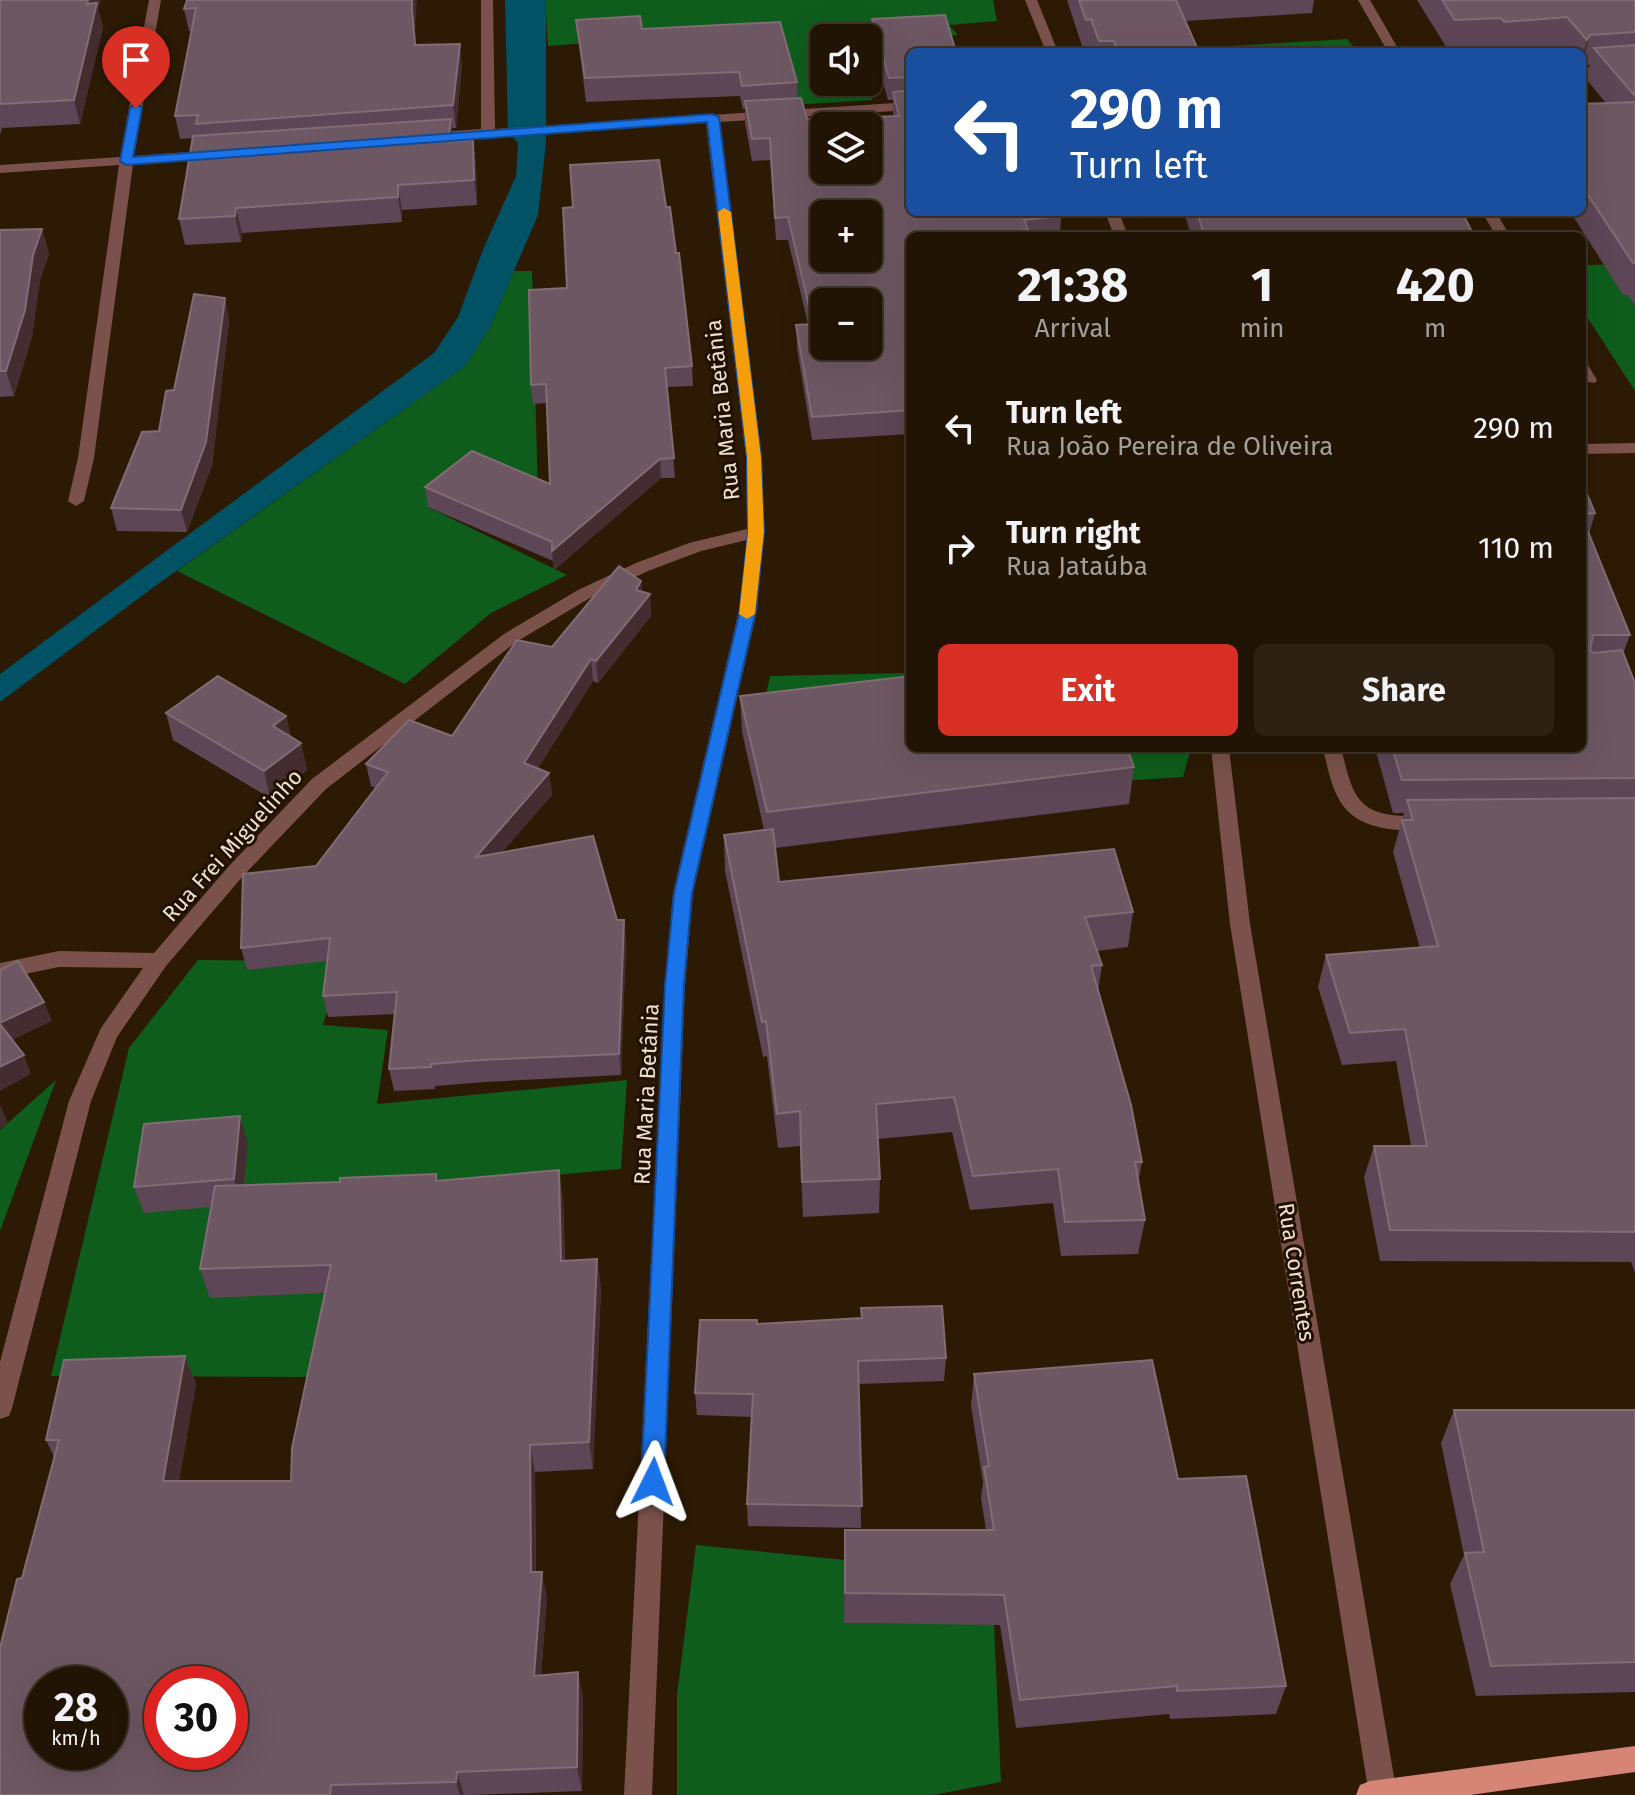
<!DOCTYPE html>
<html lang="en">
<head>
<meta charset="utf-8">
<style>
	body { margin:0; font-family:"Fira Sans",sans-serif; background:#2d2113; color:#f1f3f6; height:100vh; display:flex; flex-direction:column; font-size:30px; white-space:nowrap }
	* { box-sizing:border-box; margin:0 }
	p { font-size:26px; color:#a29e9a }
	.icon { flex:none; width:44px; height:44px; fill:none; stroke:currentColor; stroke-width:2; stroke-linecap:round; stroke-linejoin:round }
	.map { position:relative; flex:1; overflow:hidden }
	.side { position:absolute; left:906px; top:232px; width:680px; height:520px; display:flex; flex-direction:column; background:#211404; border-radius:12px; box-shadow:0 8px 32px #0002,0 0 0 2px #3e3326 }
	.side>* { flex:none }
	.banner { position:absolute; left:906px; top:48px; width:680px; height:168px; border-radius:12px; box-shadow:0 8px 32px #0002,0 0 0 2px #3e3326; background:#1a4fa0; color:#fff; overflow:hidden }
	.controls { position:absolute; left:810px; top:24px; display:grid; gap:16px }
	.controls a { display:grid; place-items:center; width:72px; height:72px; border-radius:12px; background:#211404; box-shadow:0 8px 32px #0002,0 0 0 2px #3e3326; font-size:40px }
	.speed { position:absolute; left:24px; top:1666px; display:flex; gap:16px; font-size:40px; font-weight:700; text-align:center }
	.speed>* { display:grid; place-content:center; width:104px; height:104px; border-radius:50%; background:#211404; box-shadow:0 8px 32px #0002,0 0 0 2px #3e3326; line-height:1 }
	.speed small { font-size:20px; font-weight:400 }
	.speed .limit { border:12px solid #d22; background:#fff; color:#111 }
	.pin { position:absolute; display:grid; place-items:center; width:68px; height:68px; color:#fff; margin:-82px -34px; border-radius:50% 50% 50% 0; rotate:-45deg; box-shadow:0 0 8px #0007 }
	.pin .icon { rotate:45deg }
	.me { position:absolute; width:88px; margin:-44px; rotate:3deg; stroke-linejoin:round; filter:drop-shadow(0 0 6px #0008) }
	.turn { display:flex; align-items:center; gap:28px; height:168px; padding:0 32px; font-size:36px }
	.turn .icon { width:104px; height:104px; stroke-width:2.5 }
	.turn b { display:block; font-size:56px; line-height:68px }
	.eta { display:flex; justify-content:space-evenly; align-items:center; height:136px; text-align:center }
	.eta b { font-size:48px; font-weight:700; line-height:56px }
	.cta { display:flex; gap:16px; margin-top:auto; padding:16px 32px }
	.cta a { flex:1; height:92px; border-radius:12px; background:#d93025; color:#fff; font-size:32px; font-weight:700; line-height:92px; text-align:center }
	.cta a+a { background:#2d2113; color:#f1f3f6 }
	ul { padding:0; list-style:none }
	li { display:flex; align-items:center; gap:24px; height:120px; padding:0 32px }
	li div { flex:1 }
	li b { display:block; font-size:30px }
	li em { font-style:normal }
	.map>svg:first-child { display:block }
	.forest { fill:#0e5d1c; fill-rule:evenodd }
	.water { fill:#015265 }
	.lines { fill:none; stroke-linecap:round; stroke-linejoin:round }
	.street { fill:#7a524b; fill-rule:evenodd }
	.primary { fill:#d68475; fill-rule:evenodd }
	.wall { fill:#5d4656 }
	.shaded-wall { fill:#432d30 }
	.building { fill:#6d5763; stroke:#816c75; stroke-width:2; fill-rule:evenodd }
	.route { fill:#1a73e8; stroke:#114b97; stroke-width:2 }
	.slow { fill:#f59e0b }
	.labels { text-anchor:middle; stroke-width:6; stroke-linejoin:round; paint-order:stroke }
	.street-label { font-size:22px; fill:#efe2d5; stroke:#210 }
</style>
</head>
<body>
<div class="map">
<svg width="1635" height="1795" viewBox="0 0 1635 1795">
	<rect width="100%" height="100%" fill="#2c1a05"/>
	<!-- forest -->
	<g class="forest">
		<path d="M545,0h448l4,21 -48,4 9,10 -86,6v59l-79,5 -152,-66 -93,7zM824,38h44v44h-44z"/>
		<path d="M1347,39l11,13h-125l-3,-6z"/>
		<path d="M1635,264v127l-53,-82v-44z"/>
		<path d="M514,271h18l6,226 -110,10 139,68 -76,38 -86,71 -228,-113 288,-205 25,-39z"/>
		<path d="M910,673v39l-151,18 11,-54z"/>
		<path d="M929,748h262l-8,29 -62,4z"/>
		<path d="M198,960l144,1 -19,64 65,5 -11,74 250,-24 -6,89 -340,31 57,98 -17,79 -270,-1 78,-328z"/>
		<path d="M56,1080l-56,151v-101z"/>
		<path d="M696,1545l149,15 -1,63 150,1 7,158 -68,13h-256v-100z"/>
	</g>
	<!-- water -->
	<path class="water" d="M505,0h41v143l-8,72 -48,112 -25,39 -314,223 -151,113v-28l434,-321 24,-36 26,-70 32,-71 2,-33 -10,-11z"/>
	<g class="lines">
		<!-- street -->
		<g class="street">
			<path d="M149,0h12l-27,156 82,-6 7,4 -7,4 -83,6 -39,294 -10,43 -8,5 -8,-5 10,-43 41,-293 -119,8v-8l120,-8z"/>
			<path d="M481,0h12l2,129 415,-27v8l-191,12 43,335 2,75 -7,78 -64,283 -8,92 -33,810h-28l41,-810 8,-92 66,-283 8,-70 -46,11 -53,20 -58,27 -74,44 -190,147 -83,87 -77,90 -49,71 -26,64 -79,307 -3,8 -9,3v-57l69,-261 32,-73 42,-60 -84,-1 -59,12v-16l59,-12 95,2 75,-87 83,-87 192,-145 74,-44 58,-27 53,-20 58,-14 -1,-72 -40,-334 -284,17 -2,-3 7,-4 54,-4z"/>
			<path d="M1025,0h12l21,52h-12z"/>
			<path d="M1358,0h12l30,52h-12z"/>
			<path d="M1635,64v8l-53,4v-8z"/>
			<path d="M1105,212h14l9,24h-14z"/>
			<path d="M1482,212h14l14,24h-14z"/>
			<path d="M1582,363l6,2 9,15 -2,3 -13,-2z"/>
			<path d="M1635,443v10l-53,1v-10z"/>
			<path d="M1211,748h18l21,176 147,871h-28l-139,-871z"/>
			<path d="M1323,748h18c11,42 13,66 62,68 11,1 21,0 32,3l3,5 -3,5c-12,3 -25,2 -37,1 -57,-5 -64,-32 -75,-82z"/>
		</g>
		<!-- primary -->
		<path class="primary" d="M1635,1746v26l-165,23h-114l4,-10 10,-4z"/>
	</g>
	<!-- wall -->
	<g class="wall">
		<path d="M0,0l98,9 5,18 -23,97 -78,4 -2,7z"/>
		<path d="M187,0l228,31 1,14 46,21 -6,62h-4l2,13 19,-1 3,25 1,40 -75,5v12l-160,11 -1,9 -56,3 -6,-26 14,-81 -13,1 -5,-23 17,-85h-3l-5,-22z"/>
		<path d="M1067,0h247l-2,13 -126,8 13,31h-109l-1,-3h-6z"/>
		<path d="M1417,0h218v305l-7,-10h-5l-50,-79 -15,1 -3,-5h27v-108l24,-1 -20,-24 4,-14h-8v-13h-18l-4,-5 -59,5h-4l-3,-4 -46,2z"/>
		<path d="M872,19l38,33v160l151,4 -1,20h-150v198l-98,6 -15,-92 -1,-23 12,-1 -20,-84h-12l-6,-80 -18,1 -7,-38v-14h-2l-3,-13 -154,6 -10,-82 66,9 155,53v16l10,21 86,-3v-16h-5l-16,-59z"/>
		<path d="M666,207l26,159 1,20 -26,1 8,91h-14l-107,92 -1,-9 -125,-54 -3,-20 125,-3 -3,-81 -14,1 -2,-19 36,-97z"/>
		<path d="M1184,212h278l12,24h-292l1,-4h7z"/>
		<path d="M42,229l7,25 -9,26 -8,56 -18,60 -14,1v-167z"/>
		<path d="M225,298l4,23 -17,144 -25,67 -70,-1 -6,-23 48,-77 15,-41z"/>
		<path d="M1582,482l13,31 -6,21 41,101 -7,19 12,29v590l-4,-11 -251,-1 -16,-84 10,-31h37l-15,-85 -54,4 -24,-78 8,-32 94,-7 -27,-96 11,-39h-11l-18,-65h207z"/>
		<path d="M641,581l1,10 8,3 1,22 -53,67 -5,-2 -55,87 11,5 3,22 -50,57 115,68h7l2,22 -5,133 -136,7 -50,4v3l-41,2 -5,-22 6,-55 -67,3 -5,-21 4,-35 -80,9 -6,-22 75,-82 60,-78 -5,-2 -5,-22 86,-28 100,-89z"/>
		<path d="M740,696l170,52 224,19 -5,37 -354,44 4,34 354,30 -5,35 -31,4 5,14 -4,26 44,171 -4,21 7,37 -7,34 -77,2 -8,-53 -83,7 -18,-78 -74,7 2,40 -1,34 -76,4 -3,-71 -22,2 -11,-92 -4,1 -38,-186 -1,-36 40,-5 -22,-98z"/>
		<path d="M166,713l120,3 5,21 10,6 6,27 -37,28 -97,-58z"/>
		<path d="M248,1143l-4,42 194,-5 125,19 2,62 32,-2 4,29 -8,181 -58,3 1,100 11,25 -6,79 42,21 -1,94 -110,4h-472l54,-338 -8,-17 139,-84 11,28 -17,97h112l34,-188 -115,5 -10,-29 11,-62 -67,6 -10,-26z"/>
		<path d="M861,1308l85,50 -2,23 -85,3 2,144 -113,-2 -1,-22 5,-87 -55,-2 -2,-22 62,-69 104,-6z"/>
		<path d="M974,1374l204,105 108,207 -10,28 -106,5 -1,-5 -153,14 -16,-103 -156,-2 1,-93h141l-5,-32 2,-16 -12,-76z"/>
		<path d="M1454,1410h181v282l-159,4 -26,-112 14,-29 -23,-112z"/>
	</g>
	<!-- shaded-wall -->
	<g class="shaded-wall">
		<path d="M88,0h13l-3,9 5,18 -23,97 -6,-24z"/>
		<path d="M412,0h5l-2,31 3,36 -6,-58z"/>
		<path d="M1590,35l-8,29v-5l5,-19z"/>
		<path d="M460,44l2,22 -6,62 -3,-23z"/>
		<path d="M451,119l3,25 -6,-2z"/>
		<path d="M473,140l3,25 1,40 -3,-25z"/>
		<path d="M398,185l4,25v12l-4,-25z"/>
		<path d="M236,208l6,25 -1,9 -6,-26z"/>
		<path d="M42,229l7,25 -9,26 -8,56 -18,60 -8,-25 27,-116z"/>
		<path d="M225,298l4,23 -17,144 -25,67 -6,-22z"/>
		<path d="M660,459l1,19 -107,92 -2,-19z"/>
		<path d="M641,581l2,21 7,-8 1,22 -53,67 -2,-22z"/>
		<path d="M591,659l2,22 -66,104 -3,-22z"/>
		<path d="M286,716l6,27 -19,-17z"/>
		<path d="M301,743l6,27 -37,28 -6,-27z"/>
		<path d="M549,773l3,22 -73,84 -3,-22z"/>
		<path d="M624,920l2,22 -5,133 -2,-21z"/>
		<path d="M44,1002l8,19 -44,21 -8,-18z"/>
		<path d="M24,1055l7,19 -31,17v-24z"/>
		<path d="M0,1105l8,18 -8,6z"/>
		<path d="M240,1116l8,27 -6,62 -8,-26z"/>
		<path d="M559,1170l4,29 2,90 -4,-28z"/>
		<path d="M597,1259l4,29 -8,181 -4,-27z"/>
		<path d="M185,1356l11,28 -22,124 -11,-27z"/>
		<path d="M530,1445l5,27 1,126 -5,-26z"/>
		<path d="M542,1572l5,25 -8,104 -5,-25z"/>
		<path d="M578,1672l5,25 -1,94 -5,-24z"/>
		<path d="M457,1772l7,23h-4l-4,-13z"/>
	</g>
	<!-- building -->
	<g class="building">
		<path d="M0,0h88l-1,4 10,-1 -23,97 -74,4z"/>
		<path d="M187,0h225v9l3,36 45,-1 -7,61 -257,19 2,-9 -23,1 21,-108 -12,1z"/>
		<path d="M1079,0h97l23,52h-81l-4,-11h-15l-8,-22 -5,1z"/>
		<path d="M1442,0h193v32l-45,3 -3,5 -20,-23 -63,5 -3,-4 -46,2z"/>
		<path d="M945,15l11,37h-46v25l-21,1 -17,-59z"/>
		<path d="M640,16l2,13 138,-7 17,60 -55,4 -3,-14 -154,6 -9,-58z"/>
		<path d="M1635,45v51l-41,-48z"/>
		<path d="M910,90v122h150l1,4 -37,4 4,10 -25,2 2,4h-95v174l-98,7 -16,-92 17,-1 -25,-107 -13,1 -5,-80 -18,1 -7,-38 56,-3 6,21 92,-3 -6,-24zM824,126h44v44h-44zM824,214h44v44h-44zM824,302h44v44h-44z"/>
		<path d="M1635,102v161h-2l-51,-77v-82z"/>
		<path d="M451,119l-3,23 25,-2 1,40 -76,5v12l-162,11 -1,8 -56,3 14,-83z"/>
		<path d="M659,160l7,47h4l6,46h3l13,113 -27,2 9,90 -14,1 -108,92v-9l-127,-55 47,-36 78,33 -4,-100 -15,1 -2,-95 38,-2 -4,-80 10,-1 -3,-42z"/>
		<path d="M1197,212h265l12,24h-290l-1,-4 20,-1z"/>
		<path d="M42,229l-9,26 -8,55 -19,61h-6v-141z"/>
		<path d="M194,294l31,4 -19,144 -25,68 -70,-2 31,-76 17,-1 7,-40 8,-1z"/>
		<path d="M1582,482l13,31 -13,1z"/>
		<path d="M1582,517l48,118h-37l-3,15 3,3 29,-3 13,33v95l-233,2 -10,-32h190z"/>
		<path d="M619,566l22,15 -5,9 14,4 -54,67 -5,-2 -67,104 25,10 -73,84 117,-21 24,84h7l-5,134 -138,6 -50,4v3l-42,2 8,-77 -74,4 7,-58 -89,10 2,-74 73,-8 72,-94 -22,-8 43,-44 43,16 65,-96 35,7z"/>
		<path d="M218,676l68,40 -13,10 28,17 -37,28 -98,-58z"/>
		<path d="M910,676v72h217l7,19 -367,45 -27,-116z"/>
		<path d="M1635,798v434l-245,-2 -16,-84h53l-22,-117 -55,4 -24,-78 112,-9 -36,-126h11l-6,-20z"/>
		<path d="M773,829l6,53 335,-33 19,63 -48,5 17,48 -11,1 40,139 11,57h-7l10,58 -80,2 -7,-53 -85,7 -19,-79 -78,7 4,75 -78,3 -2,-71 -23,3 -11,-93 -4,1 -38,-187z"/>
		<path d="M18,961l26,41 -44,21v-53z"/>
		<path d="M0,1024l24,31 -24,12z"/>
		<path d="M240,1116l-6,63 -100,8 10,-63z"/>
		<path d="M559,1170l2,91 36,-2 -8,183 -59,3 1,127h11l-8,104 44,-4 -1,95 -120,5 -1,10 -125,3 -1,10h-330v-147l17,-69 5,-1 37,-138h-13l18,-80 121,-4 -22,125h128l1,-33 39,-183 -131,4 15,-83 125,-4v-4l96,-4v7zM42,1684h68v68h-68zM162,1684h68v68h-68z"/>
		<path d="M942,1306l4,52 -88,3 4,145 -115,-2 6,-110 -58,-1 5,-73h57v4l105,-6 -1,-10z"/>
		<path d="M1152,1360l26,119 68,-3 40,210 -109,5v-5l-157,14 -16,-105 -159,-2v-63h149l-10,-63 5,-1 -15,-92z"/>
		<path d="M1454,1410h181v252l-144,4 -26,-113 19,-1z"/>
	</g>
	<!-- route -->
	<path class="route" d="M136,104l6,4 -9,49 579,-43 7,3 42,340 3,75 -8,78 -64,283 -8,92 -20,497 -3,7 -8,3 -8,-3 -4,-7 24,-497 9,-92 66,-283 8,-78 -1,-75 -40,-335 -581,43 -6,-4 10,-53z"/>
	<!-- slow -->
	<path class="slow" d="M724,208l7,4 30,245 3,75 -9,82 -8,5 -8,-5 9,-82 -1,-75 -29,-245z"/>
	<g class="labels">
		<!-- street labels -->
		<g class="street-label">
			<text transform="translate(722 410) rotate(-96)" y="8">Rua Maria Betânia</text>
			<text transform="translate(232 845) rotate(-48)" y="8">Rua Frei Miguelinho</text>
			<text transform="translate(646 1094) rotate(-87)" y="8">Rua Maria Betânia</text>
			<text transform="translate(1297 1272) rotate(81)" y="8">Rua Correntes</text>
		</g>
	</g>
</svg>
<div class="controls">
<a><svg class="icon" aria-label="sound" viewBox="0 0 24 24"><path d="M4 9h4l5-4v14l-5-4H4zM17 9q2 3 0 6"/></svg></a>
<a><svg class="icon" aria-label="layers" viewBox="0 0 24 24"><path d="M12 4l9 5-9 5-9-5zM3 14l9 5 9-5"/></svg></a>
<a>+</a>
<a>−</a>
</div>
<div class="speed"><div>28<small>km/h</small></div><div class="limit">30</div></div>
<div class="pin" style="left:136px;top:108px;background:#d93025"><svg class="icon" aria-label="arrive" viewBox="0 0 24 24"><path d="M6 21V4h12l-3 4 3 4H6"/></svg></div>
<svg class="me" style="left:653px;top:1482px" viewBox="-20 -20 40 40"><path d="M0-17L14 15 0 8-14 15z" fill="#1a73e8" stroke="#fff" stroke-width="4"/></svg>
<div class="banner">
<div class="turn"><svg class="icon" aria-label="left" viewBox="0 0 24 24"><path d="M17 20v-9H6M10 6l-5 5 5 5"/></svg><div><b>290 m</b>Turn left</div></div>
</div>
<section class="side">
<div class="eta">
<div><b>21:38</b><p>Arrival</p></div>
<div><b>1</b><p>min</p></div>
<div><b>420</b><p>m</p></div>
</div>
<ul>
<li><svg class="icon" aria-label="left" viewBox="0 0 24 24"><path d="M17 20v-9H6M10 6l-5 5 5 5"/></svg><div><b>Turn left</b><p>Rua João Pereira de Oliveira</p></div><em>290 m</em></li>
<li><svg class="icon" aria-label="right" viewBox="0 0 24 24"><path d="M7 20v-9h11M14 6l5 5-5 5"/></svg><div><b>Turn right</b><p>Rua Jataúba</p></div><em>110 m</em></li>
</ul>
<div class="cta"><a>Exit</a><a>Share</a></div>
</section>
</div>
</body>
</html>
